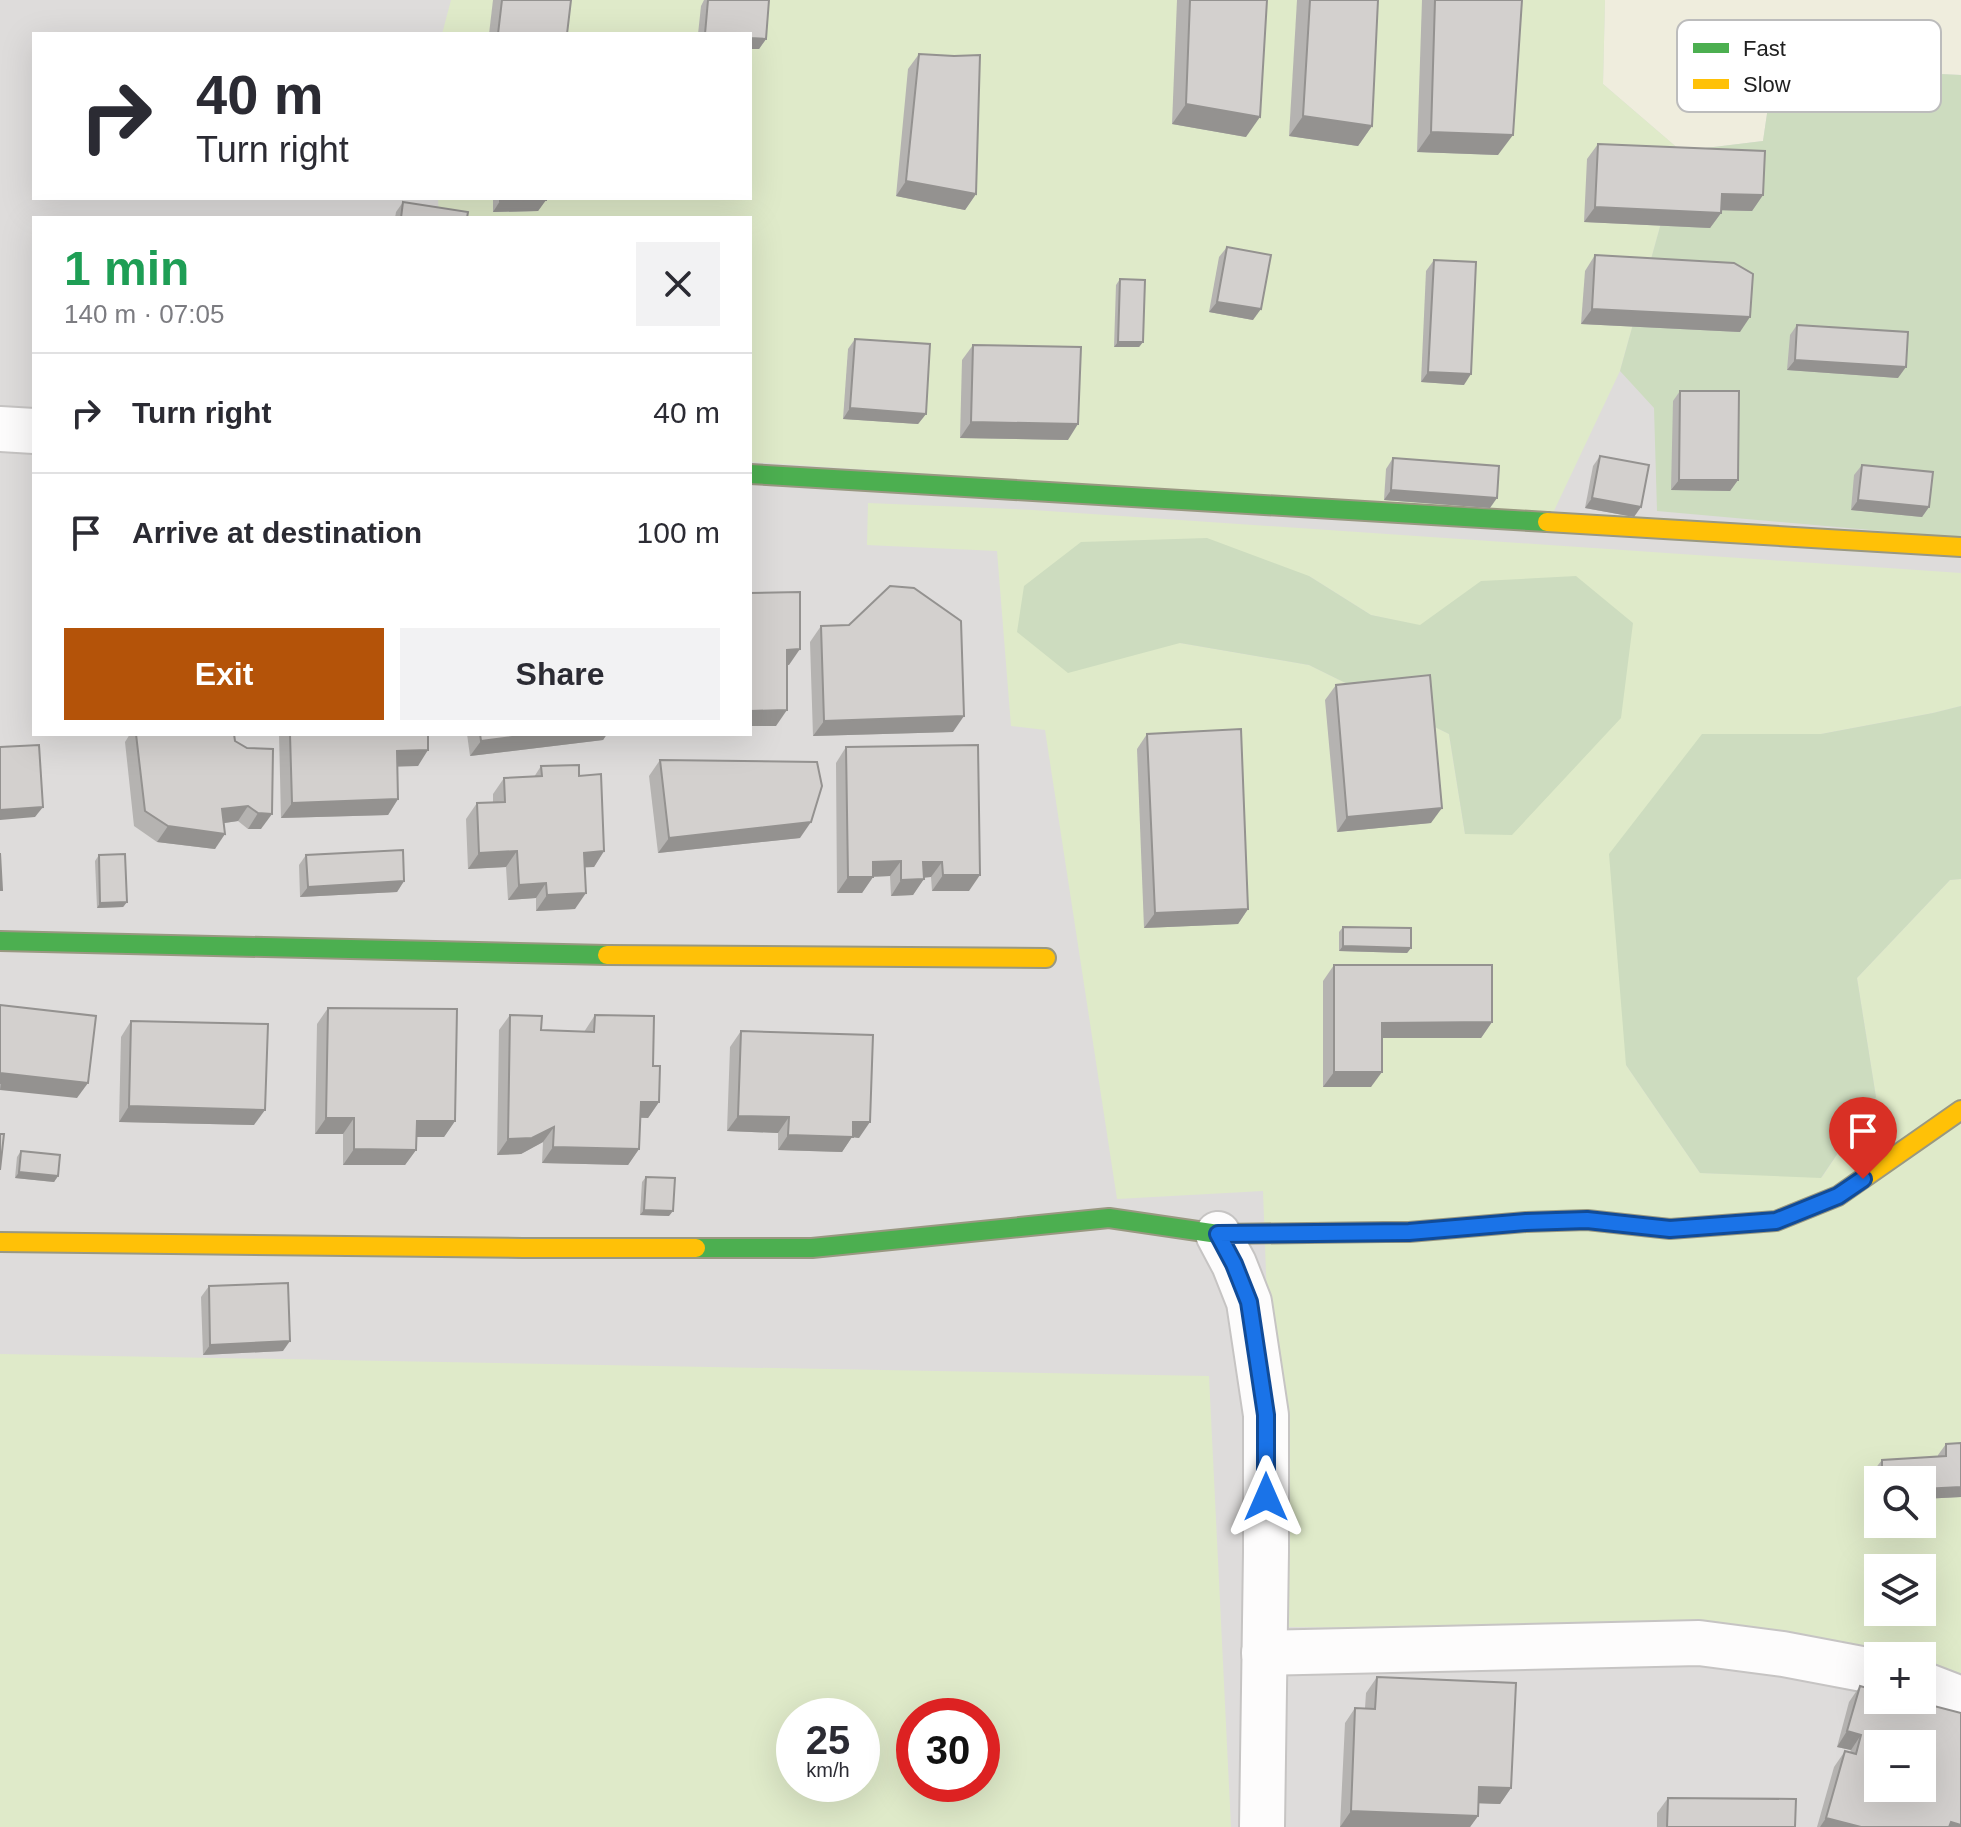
<!DOCTYPE html>
<html lang="en">
<head>
<meta charset="utf-8">
<style>
	body { margin:0; font-family:Helvetica,sans-serif; background:#f2f2f3; color:#2b2b33; height:100vh; display:flex; flex-direction:column; font-size:30px; white-space:nowrap }
	* { box-sizing:border-box; margin:0 }
	p { font-size:26px; color:#7c7c81 }
	.icon { flex:none; width:44px; height:44px; fill:none; stroke:currentColor; stroke-width:2; stroke-linecap:round; stroke-linejoin:round }
	.map { position:relative; flex:1; overflow:hidden }
	.panel { position:absolute; left:32px; top:216px; width:720px; height:520px; display:flex; flex-direction:column; background:#fff; border-radius:0px; box-shadow:0 8px 32px #0002 }
	.panel>* { flex:none }
	.banner { position:absolute; left:32px; top:32px; width:720px; height:168px; border-radius:0px; box-shadow:0 8px 32px #0002; background:#fff; color:#2b2b33; overflow:hidden }
	.buttons { position:absolute; left:1864px; top:1466px; display:grid; gap:16px }
	.buttons a { display:grid; place-items:center; width:72px; height:72px; border-radius:0px; background:#fff; box-shadow:0 8px 32px #0002; font-size:40px }
	.speed { position:absolute; left:776px; top:1698px; display:flex; gap:16px; font-size:40px; font-weight:700; text-align:center }
	.speed>* { display:grid; place-content:center; width:104px; height:104px; border-radius:50%; background:#fff; box-shadow:0 8px 32px #0002; line-height:1 }
	.speed small { font-size:20px; font-weight:400 }
	.speed .limit { border:12px solid #d22; background:#fff; color:#111 }
	.pin { position:absolute; display:grid; place-items:center; width:68px; height:68px; color:#fff; margin:-82px -34px; border-radius:50% 50% 50% 0; rotate:-45deg; box-shadow:0 0 8px #0007 }
	.pin .icon { rotate:45deg }
	.me { position:absolute; width:88px; margin:-44px; rotate:0deg; stroke-linejoin:round; filter:drop-shadow(0 0 6px #0008) }
	.turn { display:flex; align-items:center; gap:28px; height:168px; padding:0 32px; font-size:36px }
	.turn .icon { width:104px; height:104px; stroke-width:2.5 }
	.turn b { display:block; font-size:56px; line-height:68px }
	.round { display:grid; place-items:center; flex:none; width:84px; height:84px; border-radius:0px; background:#f2f2f3 }
	.overview { display:flex; align-items:center; justify-content:space-between; height:136px; padding:0 32px }
	h1 { font-size:48px; font-weight:700; line-height:60px; color:#1e9e55 }
	.primary-button { display:flex; gap:16px; margin-top:auto; padding:16px 32px }
	.primary-button a { flex:1; height:92px; border-radius:0px; background:#b45309; color:#fff; font-size:32px; font-weight:700; line-height:92px; text-align:center }
	.primary-button a+a { background:#f2f2f3; color:#2b2b33 }
	ul { padding:0; list-style:none }
	li { display:flex; align-items:center; gap:24px; height:120px; padding:0 32px; border-top:2px solid #e1e1e2 }
	li div { flex:1 }
	li b { display:block; font-size:30px }
	li em { font-style:normal }
	.map>svg:first-child { display:block }
	.residential { fill:#dedcdb; fill-rule:evenodd }
	.farmland { fill:#efeddd }
	.grass { fill:#dfeac9; fill-rule:evenodd }
	.forest { fill:#cddcbf }
	.lines { fill:none; stroke-linecap:round; stroke-linejoin:round }
	.street-casing { stroke:#c6c4c3; stroke-width:48 }
	.fast-casing { stroke:#999881; stroke-width:22 }
	.slow-casing { stroke:#999881; stroke-width:22 }
	.street { stroke:#fdfcfc; stroke-width:44 }
	.fast { stroke:#4caf50; stroke-width:18 }
	.slow { stroke:#ffc107; stroke-width:18 }
	.wall { fill:#b5b3b1 }
	.shaded-wall { fill:#949290 }
	.building { fill:#d3d0ce; stroke:#949290; stroke-width:2; fill-rule:evenodd }
	.route-casing { stroke:#114b97; stroke-width:20 }
	.route { stroke:#1a73e8; stroke-width:14 }
	.key { fill:#fff; stroke:#bcbcbc; stroke-width:2 }
	.key-label { font-size:22px; fill:#202020 }
</style>
</head>
<body>
<div class="map">
<svg width="1961" height="1827" viewBox="0 0 1961 1827">
	<rect width="100%" height="100%" fill="#efece9"/>
	<!-- residential -->
	<path class="residential" d="M0,0h1961v1827h-1961zM34,34h716v164h-716zM34,218h716v516h-716zM1878,1480h44v44h-44zM1878,1568h44v44h-44zM1878,1656h44v44h-44zM794,1716h68v68h-68zM914,1716h68v68h-68zM1878,1744h44v44h-44z"/>
	<!-- farmland -->
	<path class="farmland" d="M1605,0h356v75l-187,-9 -11,75 -82,10 -78,-67z"/>
	<!-- grass -->
	<g class="grass">
		<path d="M451,0h1154l-2,84 78,67 -61,220 -68,144 -802,-53v-244h-311l-1,-20h312v-164h-308z"/>
		<path d="M868,503l165,7 928,63v133l-28,7 -112,21h-119l-76,331 74,108 122,4 54,-80 -19,-119 93,-98 11,-1v795l-39,-14v-4h-37l-257,-27 -349,-2 -16,-436 -146,8 -72,-469 -34,-4 -14,-175 -130,-6zM1309,576l62,39 49,11 61,-44 -16,252 -16,-100 -140,-69 -129,-22zM1878,1480h44v44h-44zM1878,1568h44v44h-44z"/>
		<path d="M0,1354l1209,22 22,451h-1231zM862,1716v68h-68v-68zM982,1716v68h-68v-68z"/>
	</g>
	<!-- forest -->
	<g class="forest">
		<path d="M1774,66l187,9v463l-304,-27 -3,-103 -34,-37 61,-220 82,-10z"/>
		<path d="M1207,538l102,38 62,39 49,10 61,-44 95,-5 57,47 -12,95 -109,117 -47,-1 -16,-100 -140,-69 -129,-22 -112,30 -51,-41 7,-46 57,-44z"/>
		<path d="M1961,706v173l-11,1 -93,98 19,119 -55,81 -121,-5 -74,-108 -17,-211 93,-120h119l112,-21z"/>
	</g>
	<g class="lines">
		<defs>
			<g id="street">
				<path d="M0,429l34,2"/>
				<path d="M1218,1234l16,30 15,38 17,113v137l-4,275"/>
				<path d="M1264,1653l435,-10 84,11 95,18"/>
				<path d="M1922,1684l39,15"/>
			</g>
			<g id="fast">
				<path d="M750,474l797,48"/>
				<path d="M0,941l607,14"/>
				<path d="M696,1248h116l297,-30 109,16 167,-2"/>
			</g>
			<g id="slow">
				<path d="M1547,522l414,25"/>
				<path d="M607,955l439,3"/>
				<path d="M1385,1232h24l117,-10 61,-2 83,9 106,-8 62,-25 123,-86"/>
				<path d="M0,1242l523,6h173"/>
			</g>
		</defs>
		<!-- street casing -->
		<use href="#street" class="street-casing"/>
		<!-- fast casing -->
		<use href="#fast" class="fast-casing"/>
		<!-- slow casing -->
		<use href="#slow" class="slow-casing"/>
		<!-- street -->
		<use href="#street" class="street"/>
		<!-- fast -->
		<use href="#fast" class="fast"/>
		<!-- slow -->
		<use href="#slow" class="slow"/>
	</g>
	<!-- wall -->
	<g class="wall">
		<path d="M493,0h78l-4,34h-78z"/>
		<path d="M704,0h65l-3,39 -7,10 -9,-15h-52l3,-28z"/>
		<path d="M1177,0h90l-21,137 -74,-13z"/>
		<path d="M1297,0h81l-6,126 -14,20 -69,-10z"/>
		<path d="M1422,0h100l-24,155 -81,-3z"/>
		<path d="M919,54l57,140 -11,16 -69,-14 12,-127z"/>
		<path d="M1598,144l165,51 -11,16 -31,-1v3l-11,15 -126,-6 3,-63z"/>
		<path d="M493,198h53v2l-8,11 -45,1z"/>
		<path d="M403,202l64,16h-72l1,-6z"/>
		<path d="M1227,247l26,73 -44,-8 10,-55z"/>
		<path d="M1595,255l145,77 -159,-8 4,-53z"/>
		<path d="M1434,260l30,125 -43,-3 5,-111z"/>
		<path d="M1120,279l23,63 -4,5h-25l2,-62z"/>
		<path d="M1797,325l101,53 -111,-8 3,-35z"/>
		<path d="M855,339l71,75 -8,10 -75,-5 5,-70z"/>
		<path d="M973,345l95,95 -108,-2 2,-78z"/>
		<path d="M1680,391l58,89 -8,11 -59,-1 2,-89z"/>
		<path d="M1600,456l34,61 -49,-9 8,-42z"/>
		<path d="M1393,458l97,50 -106,-8 2,-31z"/>
		<path d="M1862,465l67,42 -7,10 -71,-7 3,-35z"/>
		<path d="M821,626l132,106 -140,4 -3,-94z"/>
		<path d="M1336,685l95,138 -94,9 -12,-132z"/>
		<path d="M130,734h104l1,7 12,7 14,81h-13l-10,-8 -14,2 -9,26 -58,-7 -23,-16 -9,-84z"/>
		<path d="M279,734h149l-10,32h-21l1,33 -10,16 -107,3z"/>
		<path d="M467,734h140l-4,6 -133,16z"/>
		<path d="M1147,734l101,175 -10,15 -94,4 -7,-179z"/>
		<path d="M846,747l123,144h-37l-1,-14 -7,1 -11,17 -22,1 -1,-20 -17,1 -11,16h-25l-1,-130z"/>
		<path d="M660,760l140,78 -142,15 -9,-77z"/>
		<path d="M541,766l38,10 25,75 -10,16h-9l-10,42 -39,2v-13l-28,2 -2,-33 -38,2 -2,-50 11,-16h16v-9l11,-16 30,-1z"/>
		<path d="M99,855l28,47 -4,5 -26,1 -2,-47z"/>
		<path d="M306,855l98,26 -7,11 -97,5 -1,-32z"/>
		<path d="M1343,927l68,21 -4,5 -68,-2v-19z"/>
		<path d="M1334,965l158,57 -11,16h-99l-11,49h-48v-106z"/>
		<path d="M328,1008l127,113 -11,16h-28v13l-11,15h-62v-31h-28l2,-110z"/>
		<path d="M510,1015l31,15 43,2 11,-17 58,51 6,36 -11,16h-8l-1,31 -11,16 -86,-2 1,-21 -22,12 -24,1 2,-125z"/>
		<path d="M131,1021l123,104 -135,-3 2,-85z"/>
		<path d="M741,1031l118,107 -7,-1 -10,15 -64,-2v-17l-51,-2 3,-84z"/>
		<path d="M21,1151l37,25 -4,6 -39,-4 2,-21z"/>
		<path d="M646,1177l23,39 -29,-1 2,-33z"/>
		<path d="M209,1286l74,65 -80,4 -2,-58z"/>
		<path d="M1961,1443v54l-39,2v-19h-44v22h-2l-2,-32 8,-10 56,-3v-2l8,-11z"/>
		<path d="M1377,1677l134,111 -11,16 -21,-1 -1,13 -8,11h-130l5,-104 10,-15h10l1,-15z"/>
		<path d="M1860,1686l101,141h-144l17,-60 11,-16 5,1 1,-2 -14,-3 12,-45z"/>
		<path d="M1668,1798l127,29h-138v-14z"/>
	</g>
	<!-- shaded-wall -->
	<g class="shaded-wall">
		<path d="M750,38l16,1 -7,10h-9z"/>
		<path d="M1186,104l74,13 -14,20 -74,-13z"/>
		<path d="M1303,116l69,10 -14,20 -69,-10z"/>
		<path d="M1431,132l82,3 -15,20 -81,-3z"/>
		<path d="M906,181l70,13 -11,16 -69,-14z"/>
		<path d="M1722,194l41,1 -11,16 -41,-1z"/>
		<path d="M546,200l-8,11 -45,1 7,-11z"/>
		<path d="M1595,207l126,6 -11,15 -126,-6z"/>
		<path d="M1217,302l44,7 -8,11 -44,-8z"/>
		<path d="M1592,309l158,8 -10,15 -159,-8z"/>
		<path d="M1118,342h25l-4,5h-25z"/>
		<path d="M1795,360l111,7 -8,11 -111,-8z"/>
		<path d="M1428,372l43,2 -7,11 -43,-3z"/>
		<path d="M850,408l76,6 -8,10 -75,-5z"/>
		<path d="M971,422l107,2 -10,16 -108,-2z"/>
		<path d="M1679,480h59l-8,11 -59,-1z"/>
		<path d="M1391,490l106,8 -7,10 -106,-8z"/>
		<path d="M1592,498l49,9 -7,10 -49,-9z"/>
		<path d="M1858,500l71,7 -7,10 -71,-7z"/>
		<path d="M800,649l-11,16 -13,1 11,-16z"/>
		<path d="M787,710l-11,16h-26v-15z"/>
		<path d="M964,716l-11,16 -140,4 11,-15z"/>
		<path d="M536,734h71l-4,6 -133,16 11,-15z"/>
		<path d="M428,750l-10,16 -32,1 11,-16z"/>
		<path d="M398,799l-10,16 -107,3 11,-15z"/>
		<path d="M248,806l-10,15 -27,4 11,-16z"/>
		<path d="M43,807l-8,10 -35,3v-10z"/>
		<path d="M1442,808l-11,15 -94,9 10,-15z"/>
		<path d="M258,813l14,1 -11,15h-13z"/>
		<path d="M811,822l-11,16 -142,15 11,-15z"/>
		<path d="M168,826l57,8 -10,15 -58,-7z"/>
		<path d="M517,851l-11,16 -38,2 11,-16z"/>
		<path d="M604,851l-10,16 -21,1 11,-15z"/>
		<path d="M901,861l-11,15 -27,1 10,-15z"/>
		<path d="M923,862h19l-11,15 -18,1z"/>
		<path d="M943,875h37l-11,16h-37z"/>
		<path d="M848,877h25l-11,16h-25z"/>
		<path d="M924,879l-11,16 -22,1 10,-16z"/>
		<path d="M404,881l-7,11 -97,5 8,-10z"/>
		<path d="M546,883l-10,15 -28,2 11,-15z"/>
		<path d="M586,893l-11,16 -39,2 11,-16z"/>
		<path d="M127,902l-4,5 -26,1 3,-5z"/>
		<path d="M1248,909l-10,15 -94,4 11,-15z"/>
		<path d="M1343,946l68,2 -4,5 -68,-2z"/>
		<path d="M1492,1022l-11,16h-110l11,-15z"/>
		<path d="M1334,1072h48l-11,15h-48z"/>
		<path d="M1,1073l87,10 -11,15 -77,-8z"/>
		<path d="M641,1102h18l-11,16 -18,-1z"/>
		<path d="M129,1106l136,4 -11,15 -135,-3z"/>
		<path d="M738,1116l51,1 -11,16 -51,-2z"/>
		<path d="M326,1118h28l-11,16h-28z"/>
		<path d="M417,1121h38l-11,16h-38z"/>
		<path d="M853,1122h17l-11,16 -7,-1 -10,15 -64,-2 10,-15z"/>
		<path d="M554,1127l-11,15 -22,12 -24,1 11,-16z"/>
		<path d="M553,1147l86,2 -11,16 -86,-2z"/>
		<path d="M354,1149l62,1 -11,15h-62z"/>
		<path d="M19,1172l39,4 -4,6 -39,-4z"/>
		<path d="M644,1210l29,1 -4,5 -29,-1z"/>
		<path d="M290,1341l-7,10 -80,4 7,-10z"/>
		<path d="M1961,1487v10l-39,2v-10z"/>
		<path d="M1847,1731l14,4 -10,15 -14,-3z"/>
		<path d="M1479,1787l32,1 -11,16 -31,-1z"/>
		<path d="M1351,1811l127,5 -8,11h-130z"/>
		<path d="M1826,1818l35,9h-41z"/>
		<path d="M1951,1822l10,3v2h-14z"/>
	</g>
	<!-- building -->
	<g class="building">
		<path d="M502,0h69l-4,34h-69z"/>
		<path d="M708,0h61l-3,39 -16,-1v-4h-45z"/>
		<path d="M1190,0h77l-7,117 -74,-13z"/>
		<path d="M1310,0h68l-6,126 -69,-10z"/>
		<path d="M1435,0h87l-9,135 -82,-3z"/>
		<path d="M919,54l35,2 26,-1 -4,139 -70,-13z"/>
		<path d="M1598,144l167,7 -2,44 -41,-1 -1,19 -126,-6z"/>
		<path d="M500,198h46v2l-46,1z"/>
		<path d="M403,202l65,10 -1,6h-66z"/>
		<path d="M1227,247l44,8 -10,54 -44,-7z"/>
		<path d="M1595,255l139,8 19,11 -3,43 -158,-8z"/>
		<path d="M1434,260l42,2 -5,112 -43,-2z"/>
		<path d="M1120,279l25,1 -2,62h-25z"/>
		<path d="M1797,325l111,7 -2,35 -111,-7z"/>
		<path d="M855,339l75,5 -4,70 -76,-6z"/>
		<path d="M973,345l108,2 -3,77 -107,-2z"/>
		<path d="M1680,391h59l-1,89h-59z"/>
		<path d="M1600,456l49,9 -8,42 -49,-9z"/>
		<path d="M1393,458l106,8 -2,32 -106,-8z"/>
		<path d="M1862,465l71,7 -4,35 -71,-7z"/>
		<path d="M890,586l24,2 47,33 3,95 -140,5 -3,-95 28,-1z"/>
		<path d="M800,592v57l-13,1v60l-37,1v-118z"/>
		<path d="M1430,675l12,133 -95,9 -11,-132z"/>
		<path d="M1241,729l7,180 -93,4 -8,-179z"/>
		<path d="M136,734h98l1,7 12,7 26,1 -1,65 -14,-1 -10,-7 -26,3 3,25 -57,-8 -23,-15z"/>
		<path d="M290,734h138v16l-31,1 1,48 -106,4z"/>
		<path d="M480,734h56l-55,7z"/>
		<path d="M39,745l4,62 -43,3v-63z"/>
		<path d="M978,745l2,130h-37l-1,-13h-19l1,17 -23,1v-19l-28,1v15h-25l-2,-130z"/>
		<path d="M660,760l157,2 5,24 -11,36 -142,16z"/>
		<path d="M579,765v11l22,-2 3,77 -20,2 2,40 -39,2 -1,-12 -27,2 -2,-34 -38,2 -2,-50 28,-1 -1,-24 38,-2 -1,-10z"/>
		<path d="M403,850l1,31 -96,6 -2,-32z"/>
		<path d="M0,853l2,37h-2z"/>
		<path d="M125,854l2,48 -27,1 -1,-48z"/>
		<path d="M1343,927l68,1v20l-68,-2z"/>
		<path d="M1334,965h158v57l-110,1v49h-48z"/>
		<path d="M0,1005l96,11 -8,67 -87,-10 -1,11z"/>
		<path d="M328,1008l129,1 -2,112h-38l-1,29 -62,-1v-31h-28z"/>
		<path d="M510,1015l32,1 -1,14 53,2 1,-17 59,1 -1,50h7l-1,36h-18l-2,47 -86,-2 1,-20 -22,11 -24,1z"/>
		<path d="M131,1021l137,3 -3,86 -136,-4z"/>
		<path d="M741,1031l132,4 -3,87h-17v15l-65,-2 1,-18 -51,-1z"/>
		<path d="M0,1134h4l-4,36z"/>
		<path d="M21,1151l39,4 -2,21 -39,-4z"/>
		<path d="M646,1177l29,1 -2,33 -29,-1z"/>
		<path d="M288,1283l2,58 -80,4 -1,-59z"/>
		<path d="M1961,1443v44l-39,2v-9h-40v-20l64,-4v-12z"/>
		<path d="M1377,1677l139,6 -5,105 -32,-1 -1,29 -127,-5 4,-103 20,1z"/>
		<path d="M1860,1686l18,5v9h33l50,13v112l-10,-3 -2,5h-88l-35,-9 19,-67 11,3 5,-19 -14,-4zM1878,1744h44v44h-44z"/>
		<path d="M1668,1798l128,1 -1,28h-128z"/>
	</g>
	<g class="lines">
		<defs>
			<path id="route" d="M1266,1497v-82l-17,-113 -15,-38 -16,-30 191,-2 117,-10 61,-2 83,9 106,-8 62,-25 25,-17"/>
		</defs>
		<!-- route casing -->
		<use href="#route" class="route-casing"/>
		<!-- route -->
		<use href="#route" class="route"/>
	</g>
	<!-- legend -->
	<rect x="1677" y="20" width="264" height="92" rx="12" class="key"/>
	<rect x="1693" y="43" width="36" height="10" fill="#4caf50"/>
	<rect x="1693" y="79" width="36" height="10" fill="#ffc107"/>
	<g class="key-label">
		<text x="1743" y="56">Fast</text>
		<text x="1743" y="92">Slow</text>
	</g>
</svg>
<div class="buttons">
<a><svg class="icon" aria-label="search" viewBox="0 0 24 24"><circle cx="10" cy="10" r="6"/><path d="M15 15l6 6"/></svg></a>
<a><svg class="icon" aria-label="layers" viewBox="0 0 24 24"><path d="M12 4l9 5-9 5-9-5zM3 14l9 5 9-5"/></svg></a>
<a>+</a>
<a>−</a>
</div>
<div class="speed"><div>25<small>km/h</small></div><div class="limit">30</div></div>
<div class="pin" style="left:1863px;top:1179px;background:#d93025"><svg class="icon" aria-label="arrive" viewBox="0 0 24 24"><path d="M6 21V4h12l-3 4 3 4H6"/></svg></div>
<svg class="me" style="left:1266px;top:1497px" viewBox="-20 -20 40 40"><path d="M0-17L14 15 0 8-14 15z" fill="#1a73e8" stroke="#fff" stroke-width="4"/></svg>
<div class="banner">
<div class="turn"><svg class="icon" aria-label="right" viewBox="0 0 24 24"><path d="M7 20v-9h11M14 6l5 5-5 5"/></svg><div><b>40 m</b>Turn right</div></div>
</div>
<section class="panel">
<div class="overview"><div><h1>1 min</h1><p>140 m · 07:05</p></div><a class="round"><svg class="icon" aria-label="close" viewBox="0 0 24 24"><path d="M6 6l12 12M18 6L6 18"/></svg></a></div>
<ul>
<li><svg class="icon" aria-label="right" viewBox="0 0 24 24"><path d="M7 20v-9h11M14 6l5 5-5 5"/></svg><div><b>Turn right</b></div><em>40 m</em></li>
<li><svg class="icon" aria-label="arrive" viewBox="0 0 24 24"><path d="M6 21V4h12l-3 4 3 4H6"/></svg><div><b>Arrive at destination</b></div><em>100 m</em></li>
</ul>
<div class="primary-button"><a>Exit</a><a>Share</a></div>
</section>
</div>
</body>
</html>
